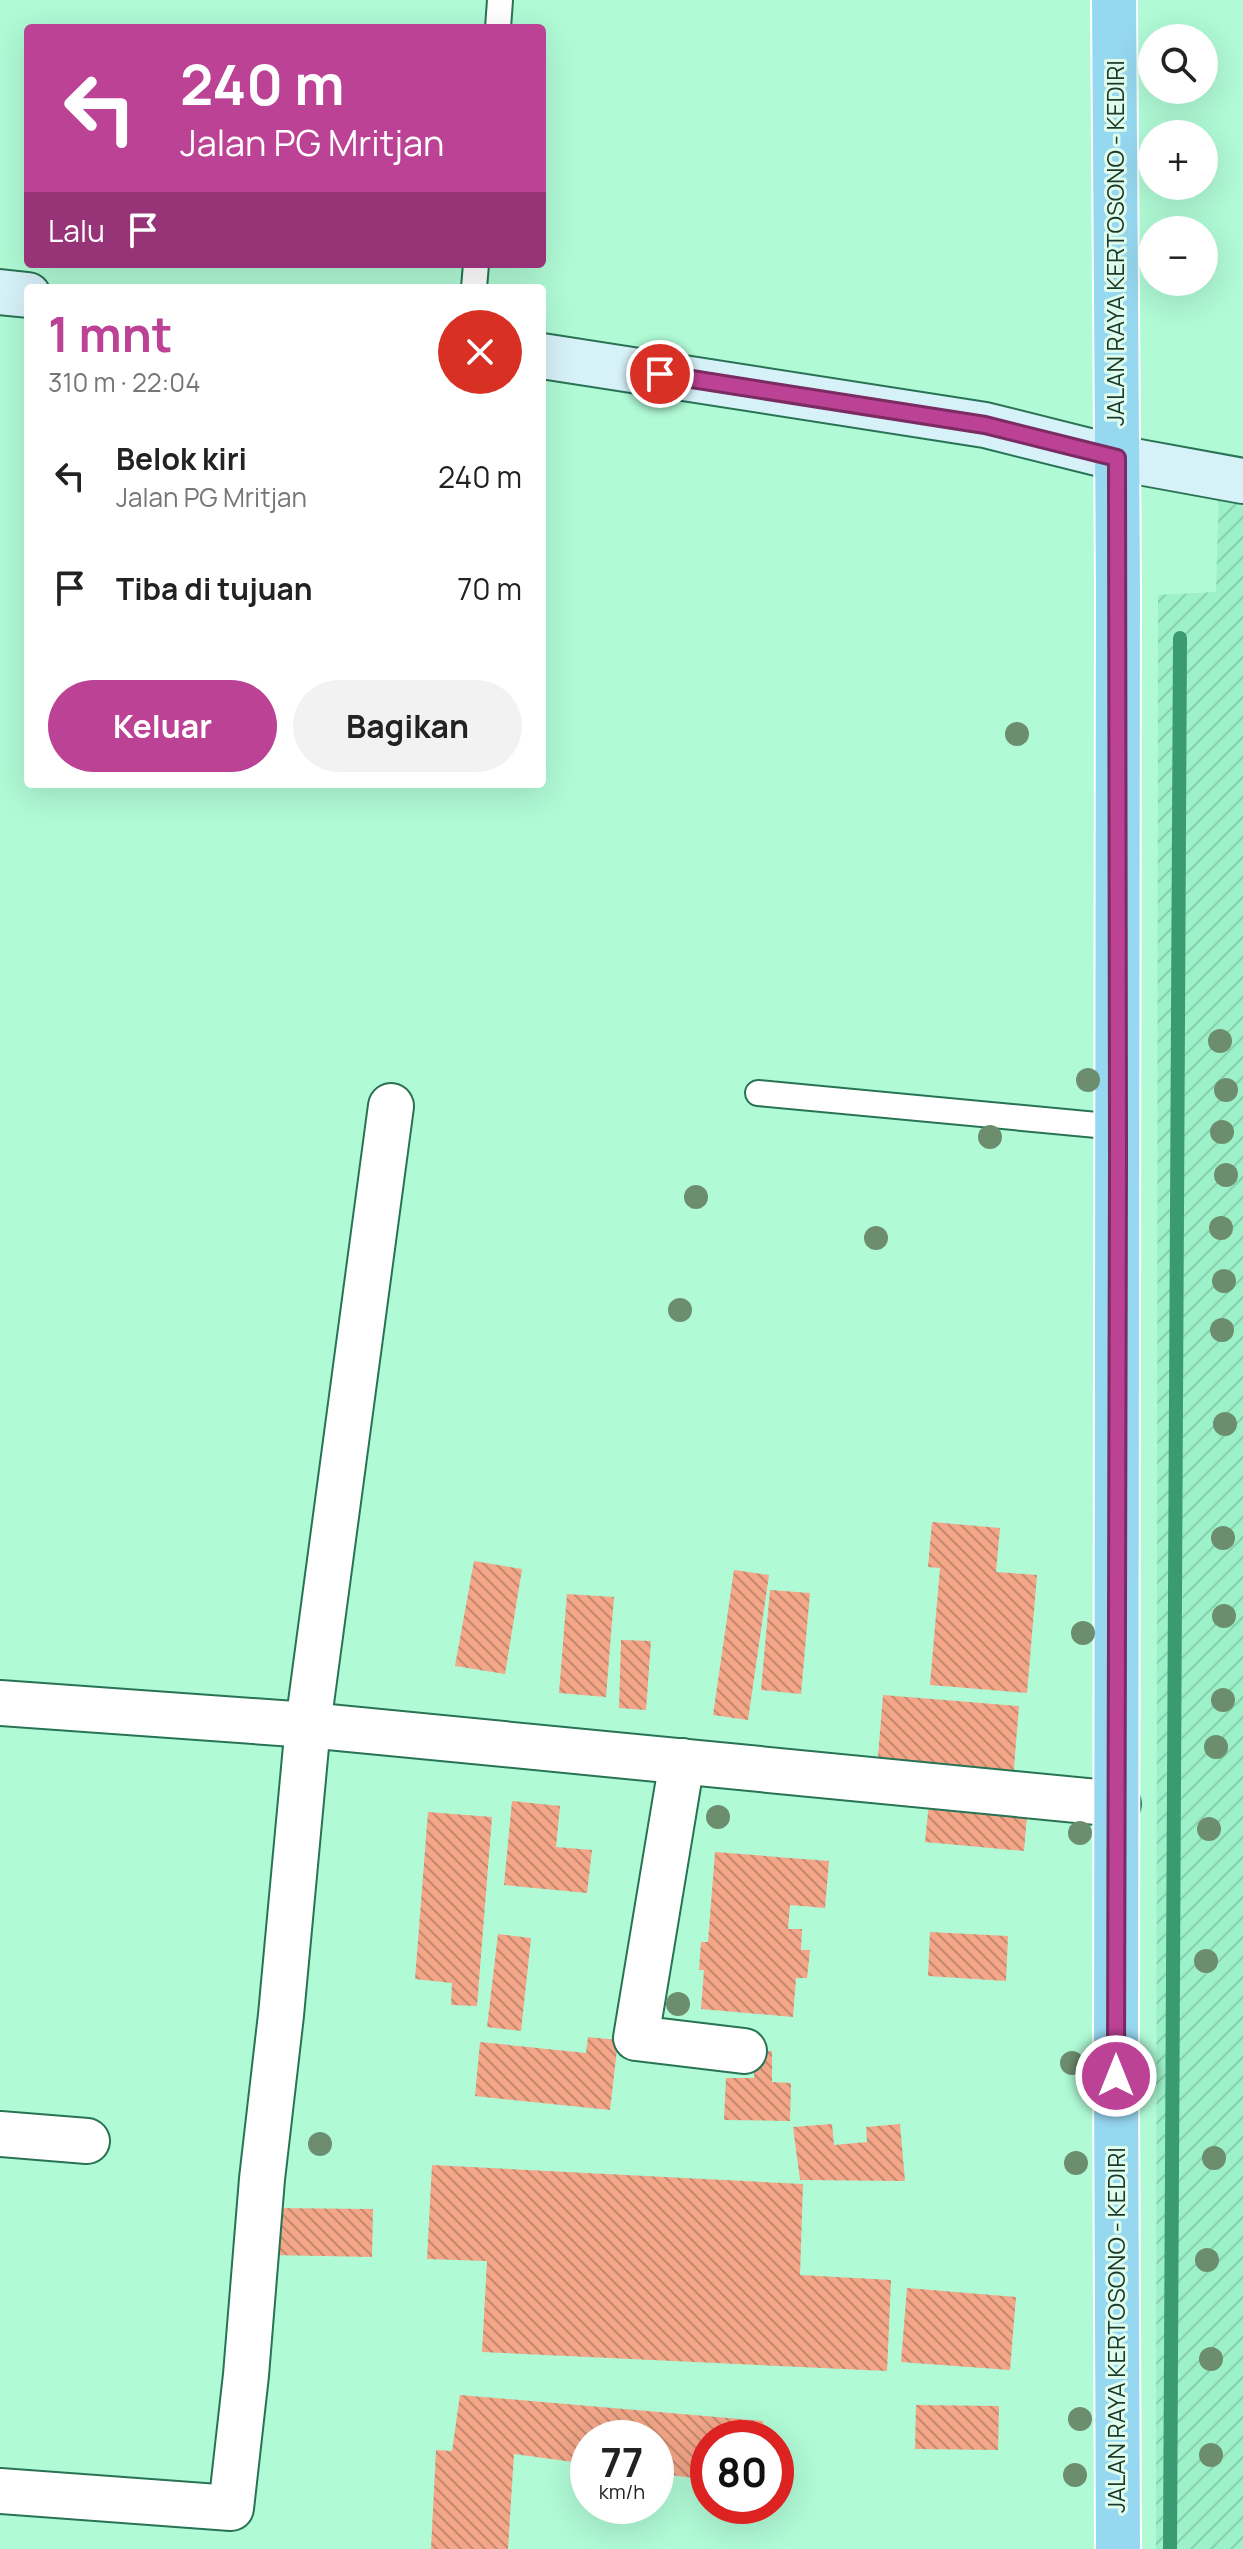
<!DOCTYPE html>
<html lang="id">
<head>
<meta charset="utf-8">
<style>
	body { margin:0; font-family:Manrope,sans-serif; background:#f2f2f2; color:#222; height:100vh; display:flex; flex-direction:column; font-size:30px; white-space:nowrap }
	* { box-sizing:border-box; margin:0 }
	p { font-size:26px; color:#767676 }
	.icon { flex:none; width:44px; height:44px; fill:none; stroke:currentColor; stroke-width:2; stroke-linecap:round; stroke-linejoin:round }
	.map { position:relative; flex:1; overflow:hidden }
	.sheet { position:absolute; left:24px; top:284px; width:522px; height:504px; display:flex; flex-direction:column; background:#fff; border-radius:8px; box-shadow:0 8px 32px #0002 }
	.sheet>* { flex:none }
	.banner { position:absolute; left:24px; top:24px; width:522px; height:244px; border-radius:8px; box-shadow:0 8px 32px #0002; background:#bc4295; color:#fff; overflow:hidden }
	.controls { position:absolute; left:1138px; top:24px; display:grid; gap:16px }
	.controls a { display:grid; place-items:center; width:80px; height:80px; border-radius:50%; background:#fff; box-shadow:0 8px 32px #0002; font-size:40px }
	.speed { position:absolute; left:570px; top:2420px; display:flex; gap:16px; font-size:40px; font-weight:700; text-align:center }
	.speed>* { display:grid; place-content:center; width:104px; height:104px; border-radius:50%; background:#fff; box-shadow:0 8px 32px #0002; line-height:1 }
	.speed small { font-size:20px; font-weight:400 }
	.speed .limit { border:12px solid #d22; background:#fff; color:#111 }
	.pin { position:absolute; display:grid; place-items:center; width:68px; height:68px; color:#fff; margin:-34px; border:4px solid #fff; border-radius:50%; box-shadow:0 2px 8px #0007 }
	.me { position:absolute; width:88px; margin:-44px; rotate:0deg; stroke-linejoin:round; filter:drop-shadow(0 0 6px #0008) }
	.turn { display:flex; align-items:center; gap:28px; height:168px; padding:0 24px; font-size:36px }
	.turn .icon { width:104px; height:104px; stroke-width:2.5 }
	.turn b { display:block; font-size:56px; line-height:68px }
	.then { display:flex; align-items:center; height:76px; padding:0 24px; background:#0003; gap:16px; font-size:30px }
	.round { display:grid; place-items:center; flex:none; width:84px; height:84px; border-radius:42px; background:#f2f2f2 }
	.head { display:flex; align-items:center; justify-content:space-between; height:136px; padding:0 24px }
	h1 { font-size:48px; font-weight:700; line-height:60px; color:#bc4295 }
	.cta { display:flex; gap:16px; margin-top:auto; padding:16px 24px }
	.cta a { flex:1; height:92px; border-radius:48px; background:#bc4295; color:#fff; font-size:32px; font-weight:700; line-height:92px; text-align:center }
	.cta a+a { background:#f2f2f2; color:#222 }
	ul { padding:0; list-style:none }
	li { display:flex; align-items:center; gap:24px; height:112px; padding:0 24px }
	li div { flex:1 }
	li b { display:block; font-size:30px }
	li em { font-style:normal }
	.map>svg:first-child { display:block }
	.industrial { fill:url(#industrial-furrows) }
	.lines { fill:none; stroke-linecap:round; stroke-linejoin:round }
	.stream { stroke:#3a9b73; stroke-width:14 }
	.building { fill:url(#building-back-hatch) }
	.service-casing { stroke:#287354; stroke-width:28 }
	.minor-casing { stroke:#287354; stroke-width:48 }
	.secondary-casing { stroke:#287354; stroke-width:48 }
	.trunk-casing { stroke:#fff; stroke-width:48 }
	.service { stroke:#fff; stroke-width:24 }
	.minor { stroke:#fff; stroke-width:44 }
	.secondary { stroke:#d7f1f9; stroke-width:44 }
	.trunk { stroke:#96d8f0; stroke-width:44 }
	.tree { fill:#6d8d6f }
	.route-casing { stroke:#7a2b61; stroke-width:20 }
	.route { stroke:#bc4295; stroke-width:14 }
	.labels { text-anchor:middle; stroke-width:6; stroke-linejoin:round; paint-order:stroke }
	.street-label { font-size:24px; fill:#1a392b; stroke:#e0fced }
</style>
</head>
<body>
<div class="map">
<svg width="1243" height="2549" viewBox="0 0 1243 2549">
	<defs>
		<pattern id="industrial-furrows" width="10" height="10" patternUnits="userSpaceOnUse" patternTransform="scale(2)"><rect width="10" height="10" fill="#9df1c9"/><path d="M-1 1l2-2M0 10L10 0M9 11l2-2" fill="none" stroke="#87cfad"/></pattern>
		<pattern id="building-back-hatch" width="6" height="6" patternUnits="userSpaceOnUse" patternTransform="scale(2)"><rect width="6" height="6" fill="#f3a688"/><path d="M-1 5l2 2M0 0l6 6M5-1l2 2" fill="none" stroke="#c4886f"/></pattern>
	</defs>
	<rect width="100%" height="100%" fill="#b0fad6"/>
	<!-- industrial -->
	<path class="industrial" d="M1219,487l24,4v2058h-87l2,-1954 58,-3z"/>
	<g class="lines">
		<!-- stream -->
		<path class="stream" d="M1170,2549l10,-1911"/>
	</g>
	<!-- building -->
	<g class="building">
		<path d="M932,1522l68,6 -4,44 41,3 -10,118 -97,-8 10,-117 -12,-1z"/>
		<path d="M474,1561l48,8 -17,105 -50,-8z"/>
		<path d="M734,1570l35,5 -21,145 -35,-5z"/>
		<path d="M770,1590l40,3 -9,101 -40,-4z"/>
		<path d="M567,1594l47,3 -8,100 -47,-4z"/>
		<path d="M621,1640l30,1 -5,69 -27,-2z"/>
		<path d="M883,1695l136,11 -6,74 -136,-11z"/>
		<path d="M930,1793l98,10 -4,48 -99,-9z"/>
		<path d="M512,1801l48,5 -4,41 36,3 -5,43 -83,-8z"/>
		<path d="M428,1812l64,5 -15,189 -26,-1 1,-22 -37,-4z"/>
		<path d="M715,1852l114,9 -4,47 -35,-3 -2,24h14l-1,21h9l-3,28h-11l-3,39 -92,-8 3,-39h-5l2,-28h7z"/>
		<path d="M930,1932l78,4 -2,45 -78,-5z"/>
		<path d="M498,1934l33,4 -10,93 -34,-4z"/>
		<path d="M588,2037l30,3 -8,70 -135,-14 5,-54 106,11z"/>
		<path d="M755,2051h17v31l19,1 -1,38 -66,-1 2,-42h28z"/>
		<path d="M832,2124l2,21 33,-3 -1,-15 34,-3 5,57 -105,-1 -7,-53z"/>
		<path d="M432,2165l371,19 -3,91 91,5 -4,91 -405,-19 5,-91 -60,-2z"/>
		<path d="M273,2208l100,1 -1,48 -101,-2z"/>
		<path d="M907,2288l109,9 -6,73 -109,-8z"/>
		<path d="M460,2395l303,26 -1,17h-54v42l-52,-7v-35h-68v26l-74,-10 -6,95h-77l5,-99 16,1z"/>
		<path d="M916,2405l83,1 -1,44 -83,-1z"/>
	</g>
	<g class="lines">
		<defs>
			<g id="service">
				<path d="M498,28l2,-28"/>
				<path d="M474,288l2,-24"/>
				<path d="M758,1093l360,34"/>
			</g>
			<g id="minor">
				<path d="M0,1703l308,22 810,79"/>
				<path d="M682,1761l-46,277 108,13"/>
				<path d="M0,2134l87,7"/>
				<path d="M0,2491l231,17 15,-133 16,-196 19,-164 27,-290 83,-619"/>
			</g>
			<g id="secondary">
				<path d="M0,292l28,3"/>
				<path d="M542,356l443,69 132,33 126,23"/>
			</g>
			<path id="trunk" d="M1114,0l4,589 -2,1487 2,473"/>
		</defs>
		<!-- service casing -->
		<use href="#service" class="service-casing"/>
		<!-- minor casing -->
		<use href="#minor" class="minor-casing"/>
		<!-- secondary casing -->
		<use href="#secondary" class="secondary-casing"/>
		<!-- trunk casing -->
		<use href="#trunk" class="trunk-casing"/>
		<!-- service -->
		<use href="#service" class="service"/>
		<!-- minor -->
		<use href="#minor" class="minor"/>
		<!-- secondary -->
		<use href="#secondary" class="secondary"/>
		<!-- trunk -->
		<use href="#trunk" class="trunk"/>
	</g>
	<!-- trees -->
	<g class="tree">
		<circle cx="1017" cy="734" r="12"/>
		<circle cx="1220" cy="1041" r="12"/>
		<circle cx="1088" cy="1080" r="12"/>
		<circle cx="1226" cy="1090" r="12"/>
		<circle cx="1222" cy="1132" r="12"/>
		<circle cx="990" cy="1137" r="12"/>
		<circle cx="1226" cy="1175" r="12"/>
		<circle cx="696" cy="1197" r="12"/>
		<circle cx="1221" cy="1228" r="12"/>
		<circle cx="876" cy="1238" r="12"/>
		<circle cx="1224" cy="1281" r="12"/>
		<circle cx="680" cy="1310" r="12"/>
		<circle cx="1222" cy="1330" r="12"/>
		<circle cx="1225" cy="1424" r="12"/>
		<circle cx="1223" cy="1538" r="12"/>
		<circle cx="1224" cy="1616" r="12"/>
		<circle cx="1083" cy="1633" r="12"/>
		<circle cx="1223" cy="1700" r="12"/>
		<circle cx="1216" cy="1747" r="12"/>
		<circle cx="718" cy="1817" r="12"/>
		<circle cx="1209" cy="1829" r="12"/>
		<circle cx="1080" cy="1833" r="12"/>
		<circle cx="1206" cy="1961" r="12"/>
		<circle cx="678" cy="2004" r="12"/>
		<circle cx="1072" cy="2063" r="12"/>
		<circle cx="320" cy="2144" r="12"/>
		<circle cx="1214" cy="2158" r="12"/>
		<circle cx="1076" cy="2163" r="12"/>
		<circle cx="1207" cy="2260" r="12"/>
		<circle cx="1211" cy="2359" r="12"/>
		<circle cx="1080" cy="2419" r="12"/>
		<circle cx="1211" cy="2455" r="12"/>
		<circle cx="1075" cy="2475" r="12"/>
	</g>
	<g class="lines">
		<defs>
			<path id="route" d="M660,374l325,51 132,33 1,699 -2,919"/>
		</defs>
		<!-- route casing -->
		<use href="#route" class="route-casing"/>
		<!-- route -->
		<use href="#route" class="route"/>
	</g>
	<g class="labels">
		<!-- street labels -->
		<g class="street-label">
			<text transform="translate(1116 243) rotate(-90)" y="8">JALAN RAYA KERTOSONO - KEDIRI</text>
			<text transform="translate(1117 2330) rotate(-90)" y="8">JALAN RAYA KERTOSONO - KEDIRI</text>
		</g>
	</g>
</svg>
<div class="controls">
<a><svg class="icon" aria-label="search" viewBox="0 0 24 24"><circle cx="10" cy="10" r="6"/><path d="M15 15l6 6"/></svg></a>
<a>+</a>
<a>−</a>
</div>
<div class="speed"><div>77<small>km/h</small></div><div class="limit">80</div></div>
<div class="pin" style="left:660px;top:374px;background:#d93025"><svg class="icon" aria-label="arrive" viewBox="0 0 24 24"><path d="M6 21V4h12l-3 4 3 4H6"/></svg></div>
<svg class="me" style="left:1116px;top:2076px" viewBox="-20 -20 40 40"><circle r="17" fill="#bc4295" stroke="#fff" stroke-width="3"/><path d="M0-11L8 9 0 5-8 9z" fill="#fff"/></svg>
<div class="banner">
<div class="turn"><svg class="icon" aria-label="left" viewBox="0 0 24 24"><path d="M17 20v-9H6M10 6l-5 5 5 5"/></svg><div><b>240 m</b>Jalan PG Mritjan</div></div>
<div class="then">Lalu<svg class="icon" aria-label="arrive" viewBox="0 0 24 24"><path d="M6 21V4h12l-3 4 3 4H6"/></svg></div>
</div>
<section class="sheet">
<div class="head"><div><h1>1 mnt</h1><p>310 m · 22:04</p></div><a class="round" style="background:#d93025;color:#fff"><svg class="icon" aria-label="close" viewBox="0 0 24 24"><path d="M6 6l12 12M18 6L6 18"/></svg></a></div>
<ul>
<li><svg class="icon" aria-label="left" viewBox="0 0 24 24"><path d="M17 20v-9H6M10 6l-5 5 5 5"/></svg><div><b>Belok kiri</b><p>Jalan PG Mritjan</p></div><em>240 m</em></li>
<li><svg class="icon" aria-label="arrive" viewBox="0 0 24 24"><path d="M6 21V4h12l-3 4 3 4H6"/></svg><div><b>Tiba di tujuan</b></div><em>70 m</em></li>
</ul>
<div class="cta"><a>Keluar</a><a>Bagikan</a></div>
</section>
</div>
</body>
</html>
